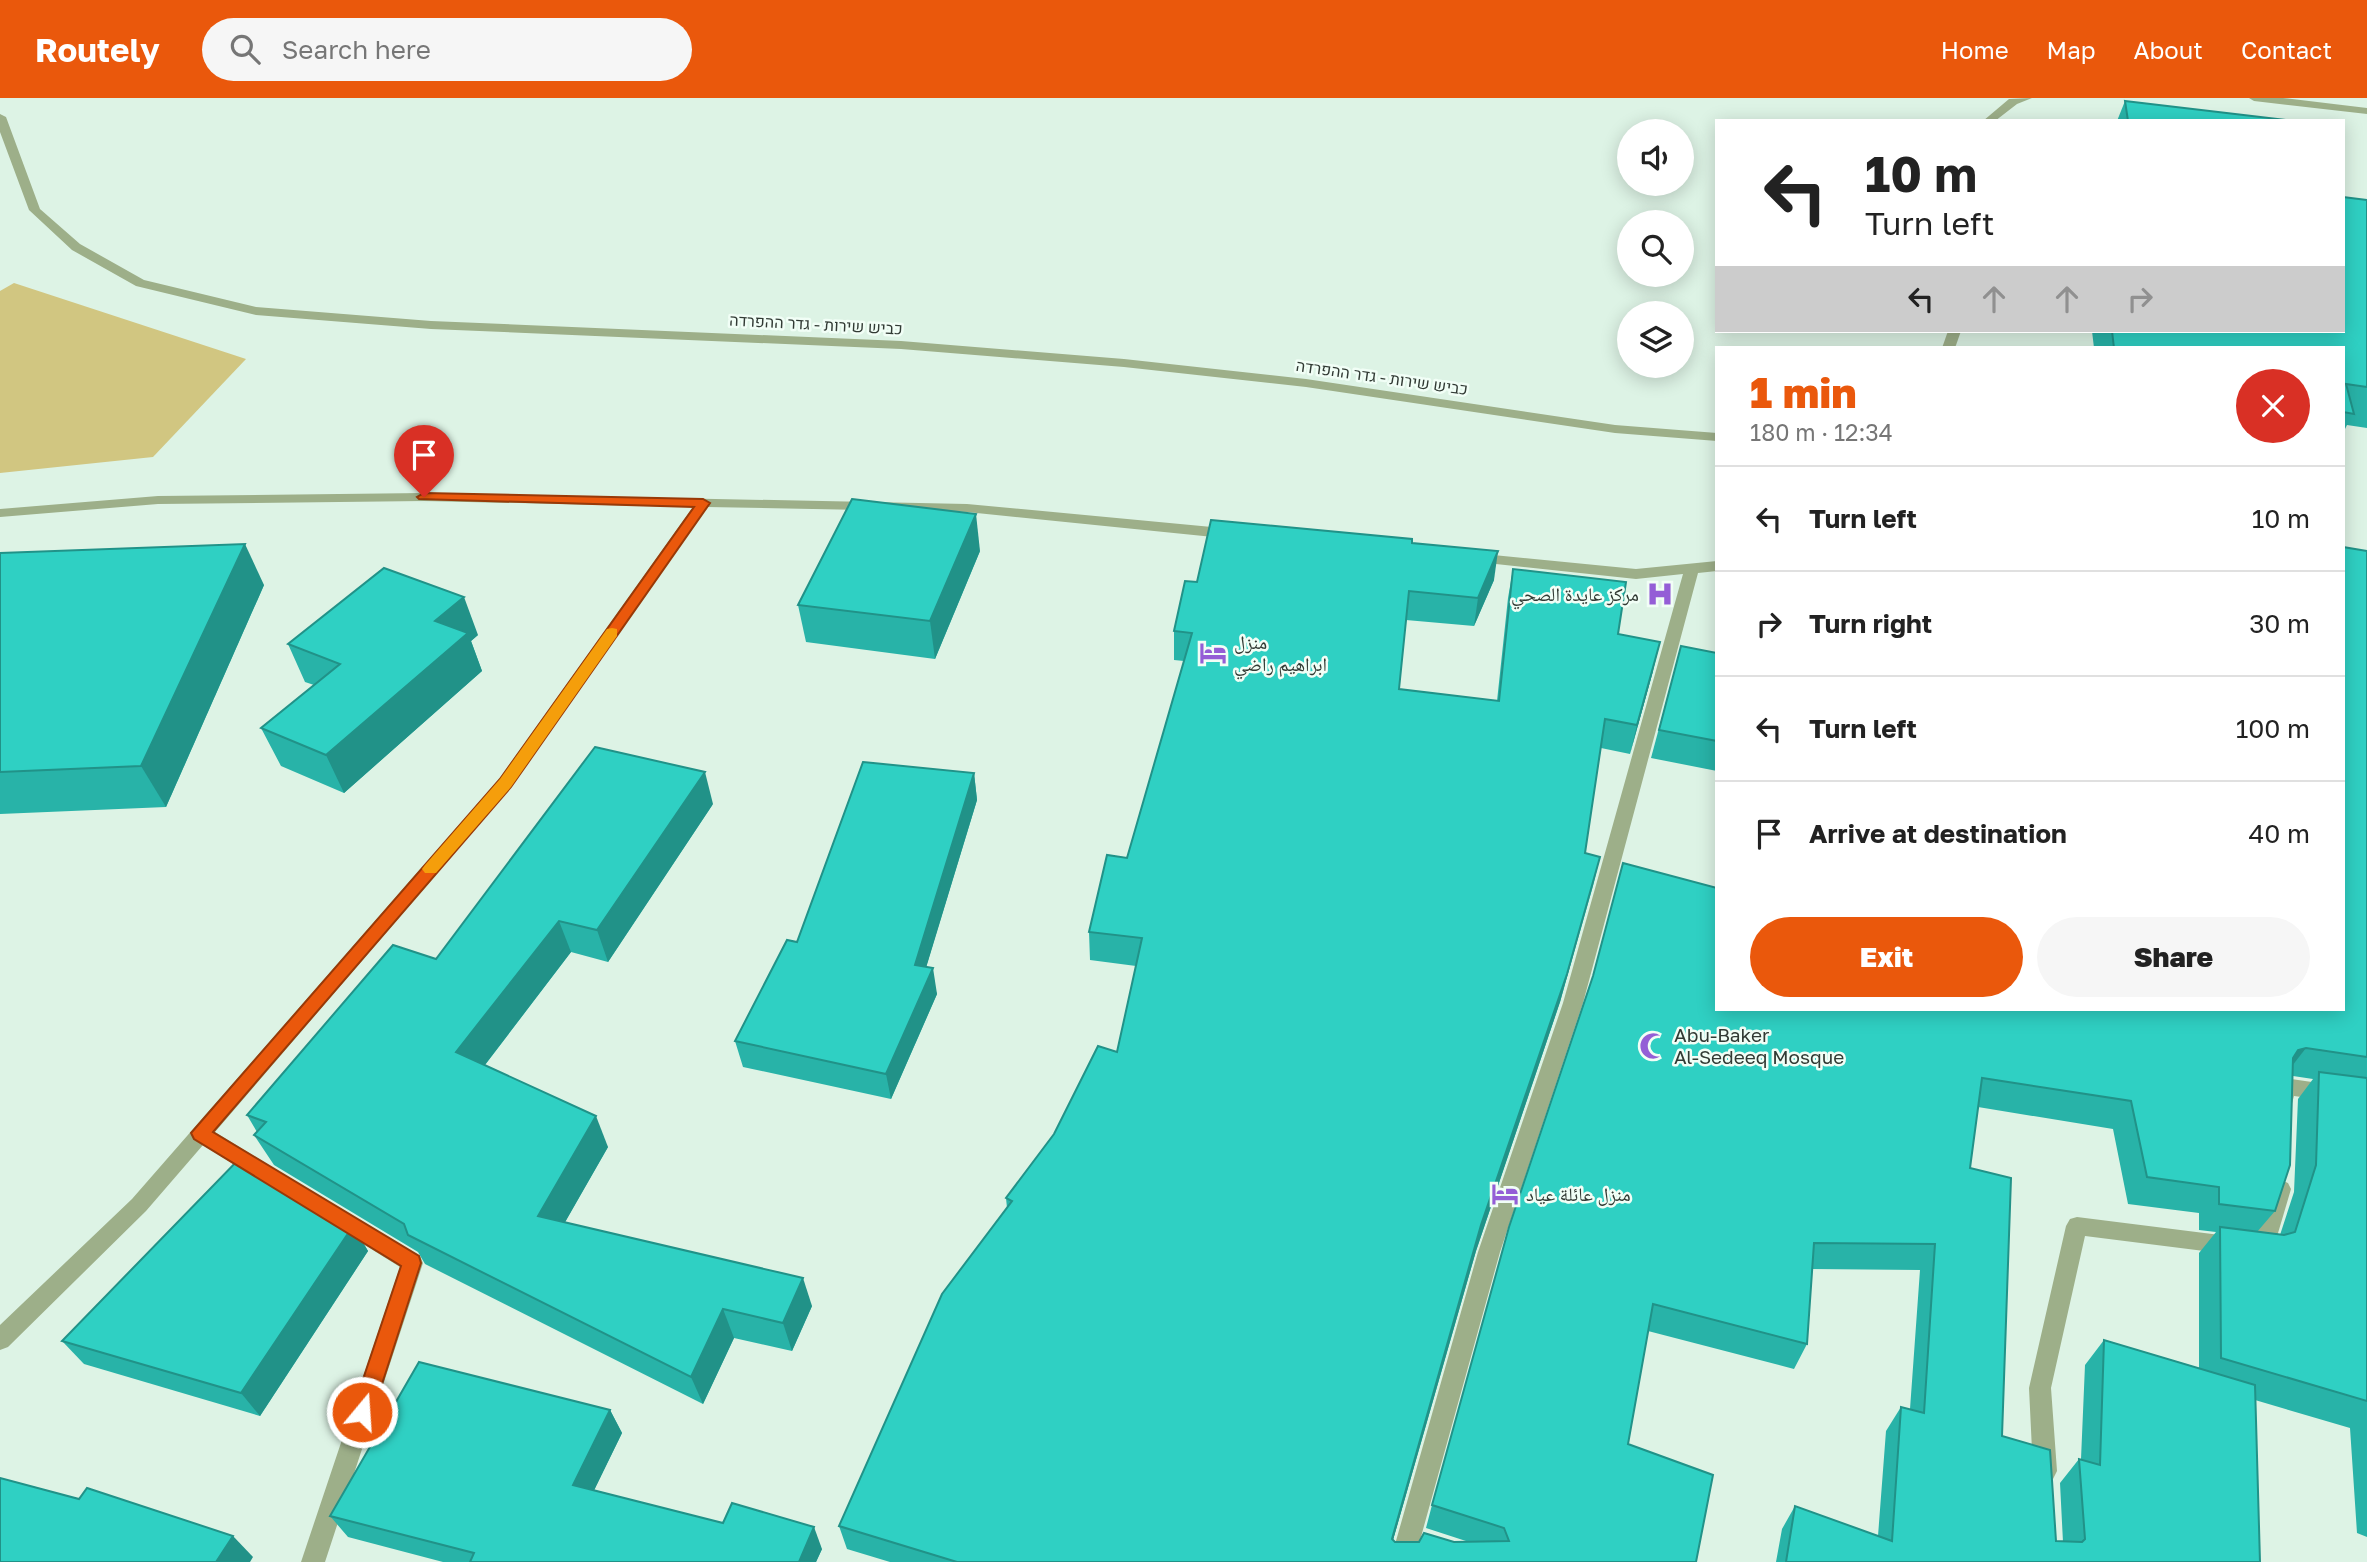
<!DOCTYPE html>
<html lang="en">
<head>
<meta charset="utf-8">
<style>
	body { margin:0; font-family:"Golos Text","Noto Naskh Arabic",Heebo,sans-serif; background:#f6f6f6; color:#222; height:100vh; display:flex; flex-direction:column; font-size:26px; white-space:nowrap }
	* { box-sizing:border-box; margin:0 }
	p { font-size:23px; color:#767676 }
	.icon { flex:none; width:38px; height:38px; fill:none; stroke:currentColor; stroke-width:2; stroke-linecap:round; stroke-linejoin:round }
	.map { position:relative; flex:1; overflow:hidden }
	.drawer { position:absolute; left:1715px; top:248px; width:630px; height:665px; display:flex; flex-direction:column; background:#fff; border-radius:0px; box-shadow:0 4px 18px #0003 }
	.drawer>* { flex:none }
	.hud { position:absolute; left:1715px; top:21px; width:630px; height:214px; border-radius:0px; box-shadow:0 4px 18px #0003; background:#fff; color:#222; overflow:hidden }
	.tools { position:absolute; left:1617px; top:21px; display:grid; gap:14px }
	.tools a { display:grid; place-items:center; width:77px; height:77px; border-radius:50%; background:#fff; box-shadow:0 4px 18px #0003; font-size:35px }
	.pin { position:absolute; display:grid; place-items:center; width:60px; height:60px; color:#fff; margin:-72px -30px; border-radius:50% 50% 50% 0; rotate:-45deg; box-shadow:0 0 7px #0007 }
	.pin .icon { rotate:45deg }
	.me { position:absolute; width:77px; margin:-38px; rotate:18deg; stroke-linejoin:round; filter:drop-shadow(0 0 5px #0008) }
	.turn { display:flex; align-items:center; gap:24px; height:147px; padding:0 35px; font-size:32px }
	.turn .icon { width:91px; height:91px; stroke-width:2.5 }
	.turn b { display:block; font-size:49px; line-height:60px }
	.lanes { display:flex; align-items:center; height:66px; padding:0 35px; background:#0003; justify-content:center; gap:35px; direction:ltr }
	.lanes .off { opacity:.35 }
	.round { display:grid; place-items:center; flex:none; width:74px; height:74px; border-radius:37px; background:#f6f6f6 }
	.summary { display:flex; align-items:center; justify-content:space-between; height:119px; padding:0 35px }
	h1 { font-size:42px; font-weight:800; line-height:52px; color:#ea580c }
	.cta { display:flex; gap:14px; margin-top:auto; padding:14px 35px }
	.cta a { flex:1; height:80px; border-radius:42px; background:#ea580c; color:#fff; font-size:28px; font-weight:800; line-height:80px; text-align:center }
	.cta a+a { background:#f6f6f6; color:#222 }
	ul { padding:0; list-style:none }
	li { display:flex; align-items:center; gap:21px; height:105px; padding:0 35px; border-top:2px solid #e0e0e0 }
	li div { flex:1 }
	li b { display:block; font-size:26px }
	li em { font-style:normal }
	header { display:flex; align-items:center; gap:42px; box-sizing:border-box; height:98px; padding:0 35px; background:#ea580c; color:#fff }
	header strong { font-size:33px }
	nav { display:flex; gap:38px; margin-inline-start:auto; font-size:24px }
	.search { width:490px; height:63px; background:#f6f6f6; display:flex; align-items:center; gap:18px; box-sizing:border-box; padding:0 24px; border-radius:38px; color:#767676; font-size:26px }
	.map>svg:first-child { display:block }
	.green { fill:#d1c681 }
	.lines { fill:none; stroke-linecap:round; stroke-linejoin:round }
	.minor { fill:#9daf89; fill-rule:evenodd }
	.wall { fill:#28b3a8; fill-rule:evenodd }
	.shaded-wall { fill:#219288 }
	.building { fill:#2fd0c3; stroke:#219288; stroke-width:2 }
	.route { fill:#ea580c; stroke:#983908; stroke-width:2 }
	.slow { fill:#f59e0b }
	.labels { text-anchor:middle; stroke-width:5; stroke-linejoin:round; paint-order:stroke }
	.far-street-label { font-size:16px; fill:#313a34; stroke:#f1fef6 }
	.poi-label { font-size:19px; fill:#313a34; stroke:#f1fef6; text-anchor:start }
</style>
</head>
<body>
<header>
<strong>Routely</strong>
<div class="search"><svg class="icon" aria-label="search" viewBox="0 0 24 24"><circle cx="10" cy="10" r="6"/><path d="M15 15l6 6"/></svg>Search here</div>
<nav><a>Home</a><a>Map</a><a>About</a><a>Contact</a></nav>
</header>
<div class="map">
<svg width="2367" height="1464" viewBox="0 0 2367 1464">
	<rect width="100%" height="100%" fill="#ddf3e5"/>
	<!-- green -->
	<path class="green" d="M14,185l232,76 -93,98 -153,16v-182z"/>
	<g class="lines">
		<!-- minor -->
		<g class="minor">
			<path d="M2032,0l-15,6 -22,17h-12l26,-22z"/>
			<path d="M2249,0h34l84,10v6l-113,-13z"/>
			<path d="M0,16l6,3 34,92 40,35 64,36 112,27 175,14 470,20 223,18 182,20 309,46 102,8v8l-102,-8 -309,-46 -182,-20 -223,-18 -470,-20 -175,-14 -120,-29 -64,-36 -43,-40 -29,-78z"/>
			<path d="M1948,233h13l-6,17h-13z"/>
			<path d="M424,395l543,11 266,25 7,5 -7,5 -266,-27 -260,-5 -196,280 -296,345 52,32 3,6 -3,6 -7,3 -7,-3 -50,-31 -57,66 -138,136 -8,3v-25l132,-126 367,-420 194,-272 -269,-6 -266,3 -158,13v-8l158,-13z"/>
			<path d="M1473,455l163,16 81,-8v10l-19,2 -115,430 -83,249 -86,310h-24l88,-310 85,-249 120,-429 -47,5 -168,-18 -3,-3 3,-3z"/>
			<path d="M2285,980l82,12v16l-73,-10 -3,11 -7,2 -7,-2c-4,-9 -3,-18 1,-27z"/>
			<path d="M2281,1082l7,3 3,6 -18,61 -3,7 -8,2 -14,-3 -3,-7 3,-7 6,-2 17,-51 3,-6z"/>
			<path d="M335,1109l85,49 3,7 -98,299h-24l99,-295 -72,-45 -3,-6 3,-6z"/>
			<path d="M2077,1119l151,19 7,2 4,7 -4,7 -7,2 -143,-18 -34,152 6,83 -4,8 -8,3 -8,-3 -4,-8 -4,-83 37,-162 4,-7z"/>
		</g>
	</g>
	<!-- wall -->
	<g class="wall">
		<path d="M2125,3l169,20h-177z"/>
		<path d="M2092,233h251l24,56v41l-20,-3 -4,8v-85h-249z"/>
		<path d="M1412,445l82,37 -20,46 -68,-6 -7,69 98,12 11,-103 5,-29 105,65 35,37 -23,83 -29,-6 -16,105 15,4 -7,29 -33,116 -84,249 -83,289 2,2h74l-43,-14 6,-23 285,-495h626l24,-459v986l-10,-4 -7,-105 -95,-28 5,162h-484l6,-33 13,-23 83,30 8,-105 15,-24 9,2 10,-139 -108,-1 -5,75 -13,25 -146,-38 -20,113 68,118h-806l-43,-13 -8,-23 168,-318 -1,-10 111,-146 19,-86 -46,-6 -1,-28 38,-74 57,-197 -10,-1v-29l23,-49zM2293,978l20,3 -15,20 -4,93 -14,43 -23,-3 18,-21zM1978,1009l135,22 15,75 71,9v17l17,2 -17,21v115l-95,-28 -19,25 -4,94h-2l-19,24 3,59 -7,-1 -54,-105 -32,-268z"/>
		<path d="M980,453l-45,108 -129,-17 -8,-37z"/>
		<path d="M0,455l264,32 -98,222 -166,7z"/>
		<path d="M478,537l-7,6 11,30 -138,122 -63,-27 -20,-38 53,-43 -9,-3 -17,-38z"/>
		<path d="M1681,548l36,7v118l-66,-13z"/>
		<path d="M974,675l3,27 -51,167 11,27 -46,105 -148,-32 -8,-26z"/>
		<path d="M713,706l-105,158 -37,-10 -86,113 123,82 -43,75 247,84 -20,45 -58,-13 -31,66 -278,-140 -7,-12 -144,-87 -20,-30 3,-3 -10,-17z"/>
		<path d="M353,1128l15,25 -108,165 -176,-52 -22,-23z"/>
		<path d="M610,1312l12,23 -28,57 228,59 -6,13h-373l-95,-25 -18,-21z"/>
	</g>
	<!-- shaded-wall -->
	<g class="shaded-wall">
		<path d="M976,416l4,37 -45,108 -5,-38z"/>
		<path d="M245,446l19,41 -98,222 -25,-41z"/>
		<path d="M1498,453l-4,29 -20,46 4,-28z"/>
		<path d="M464,499l14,38 -7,6 11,30 -138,122 -18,-38 109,-134z"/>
		<path d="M1660,544l-7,29 -23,83 7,-29z"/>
		<path d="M705,674l8,32 -105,158 -11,-32z"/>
		<path d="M974,675l3,27 -58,191 -4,-26z"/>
		<path d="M1600,759l-40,145 -84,249 -89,310 5,-22 89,-314z"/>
		<path d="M559,823l12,31 -100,131 -15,-31z"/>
		<path d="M933,870l4,26 -46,105 -5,-25z"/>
		<path d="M2306,950l-21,27 -8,2 21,-27z"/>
		<path d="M596,1018l12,31 -56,98 -14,-29z"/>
		<path d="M353,1128l15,25 -108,165 -19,-23z"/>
		<path d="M803,1180l9,28 -20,45 -9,-28z"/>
		<path d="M723,1211l11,29 -31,66 -12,-27z"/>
		<path d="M610,1312l12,23 -36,74 -13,-22z"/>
		<path d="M814,1429l8,22 -6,13h-17z"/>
		<path d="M233,1438l20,21 -3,5h-34z"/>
	</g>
	<!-- building -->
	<g class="building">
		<path d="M2125,3l169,20h-166z"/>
		<path d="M2343,99l24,3v187l-21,-3 8,30 -11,-2v-64h-229l-2,-17h231z"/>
		<path d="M852,401l124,15 -46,107 -132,-16z"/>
		<path d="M1211,422l201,19v4l86,8 -20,47 -69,-7 -10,98 100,12 14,-132 113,13 -8,52 42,8 -23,83 -32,-6 -20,134 15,4 -33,117 -86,251 -89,314 3,3h24l5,-9 30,9 55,-1 -5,-13 -72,-23 77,-278 84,-251 30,-113 94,25v122h626v-463l24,4v506l-61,-9 -8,2 -5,8 -3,107 -15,46 -56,-7v-17l-72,-10 -16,-76 -149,-23 -12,90 41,10 -9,258 48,14 6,91 26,1 3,-3 -6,-80 21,6 4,-125 151,45 5,177h-474l9,-56 97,35 9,-134 23,6 11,-169 -121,-1 -7,101 -154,-40 -25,140 85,31 -17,87h-739l-118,-36 103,-232 70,-93 -6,-3 48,-64 44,-88 19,6 25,-114 -53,-6 18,-77 20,3 65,-225 -18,-2 11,-50 12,1z"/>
		<path d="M245,446l-104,222 -141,6v-219z"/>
		<path d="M384,470l80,29 -29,24 33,12 -142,122 -65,-27 79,-64 -52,-20z"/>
		<path d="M1681,548l36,7v88l-58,-11z"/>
		<path d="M595,649l110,25 -108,158 -38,-9 -103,131 140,64 -58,100 265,62 -20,45 -60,-14 -32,68 -283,-142 -4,-11 -150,-89 12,-13 -19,-7 146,-170 43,14z"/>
		<path d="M863,664l111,11 -59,192 18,3 -47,106 -151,-33 52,-101 10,2z"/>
		<path d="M2319,974l48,6v323l-146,-43 -1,-131 64,8 11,-3 21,-67z"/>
		<path d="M241,1059l112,69 -112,167 -179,-52z"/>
		<path d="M419,1264l191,48 -37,75 150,38 9,-20 82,24 -15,35h-329l4,-9 -144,-37z"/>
		<path d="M0,1380l79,21 8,-11 146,48 -17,26h-216z"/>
	</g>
	<!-- route -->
	<path class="route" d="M424,395l279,6 7,4 -199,284 -298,345 206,124 2,7 -48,149 -3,7 -8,3 -7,-3 -3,-7 49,-146 -207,-127 -3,-6 309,-354 194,-272 -275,-8 -2,-2z"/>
	<!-- slow -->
	<path class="slow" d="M612,530l5,1v7l-106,151 -75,86h-11l-3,-4 3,-4 75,-86 107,-150z"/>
	<!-- icons -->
	<defs>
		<symbol id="hospital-bare" viewBox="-9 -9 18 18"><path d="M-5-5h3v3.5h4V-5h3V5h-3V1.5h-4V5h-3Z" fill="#945ed6" stroke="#f1fef6" stroke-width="2.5" paint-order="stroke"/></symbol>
		<symbol id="hotel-bare" viewBox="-9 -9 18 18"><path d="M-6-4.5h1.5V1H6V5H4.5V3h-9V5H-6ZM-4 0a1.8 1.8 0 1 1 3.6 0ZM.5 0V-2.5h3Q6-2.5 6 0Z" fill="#945ed6" stroke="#f1fef6" stroke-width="2.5" paint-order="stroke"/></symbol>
		<symbol id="mosque-bare" viewBox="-9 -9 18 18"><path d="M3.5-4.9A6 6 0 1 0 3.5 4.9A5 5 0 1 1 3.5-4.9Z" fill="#945ed6" stroke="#f1fef6" stroke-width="2.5" paint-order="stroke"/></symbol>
	</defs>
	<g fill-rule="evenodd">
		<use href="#hospital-bare" x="1641" y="477" width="38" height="38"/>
		<use href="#hotel-bare" x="1194" y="536" width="38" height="38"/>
		<use href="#mosque-bare" x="1634" y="929" width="38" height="38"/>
		<use href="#hotel-bare" x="1486" y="1077" width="38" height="38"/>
	</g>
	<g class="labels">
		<!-- far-street labels -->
		<g class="far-street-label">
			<text transform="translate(816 226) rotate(3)" y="6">כביש שירות - גדר ההפרדה</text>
			<text transform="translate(1382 279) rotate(8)" y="6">כביש שירות - גדר ההפרדה</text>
		</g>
		<!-- poi labels -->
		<g class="poi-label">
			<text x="1639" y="503" text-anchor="end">مركز عايدة الصحي</text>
			<text x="1234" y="551">منزل<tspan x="1234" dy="22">ابراهيم راضي</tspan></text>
			<text x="1674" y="944">Abu-Baker<tspan x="1674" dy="22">Al-Sedeeq Mosque</tspan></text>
			<text x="1526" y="1103">منزل عائلة عياد</text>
		</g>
	</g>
</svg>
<div class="tools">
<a><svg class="icon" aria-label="sound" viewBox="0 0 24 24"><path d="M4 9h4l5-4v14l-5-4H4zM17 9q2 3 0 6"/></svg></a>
<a><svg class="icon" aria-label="search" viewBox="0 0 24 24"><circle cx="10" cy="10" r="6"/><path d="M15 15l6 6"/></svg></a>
<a><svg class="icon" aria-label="layers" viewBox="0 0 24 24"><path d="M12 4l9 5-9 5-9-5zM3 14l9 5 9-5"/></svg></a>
</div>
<div class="pin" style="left:424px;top:399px;background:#d93025"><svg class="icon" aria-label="arrive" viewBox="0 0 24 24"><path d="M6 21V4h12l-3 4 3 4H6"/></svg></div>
<svg class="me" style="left:362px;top:1314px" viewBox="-20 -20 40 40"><circle r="17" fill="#ea580c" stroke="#fff" stroke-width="3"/><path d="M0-11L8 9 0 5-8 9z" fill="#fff"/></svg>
<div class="hud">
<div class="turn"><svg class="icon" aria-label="left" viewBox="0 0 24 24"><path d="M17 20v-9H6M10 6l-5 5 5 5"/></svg><div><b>10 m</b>Turn left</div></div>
<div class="lanes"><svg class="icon" aria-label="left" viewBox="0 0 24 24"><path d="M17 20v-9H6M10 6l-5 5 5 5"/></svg><svg class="icon off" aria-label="ahead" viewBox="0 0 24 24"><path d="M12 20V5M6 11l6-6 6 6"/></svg><svg class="icon off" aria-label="ahead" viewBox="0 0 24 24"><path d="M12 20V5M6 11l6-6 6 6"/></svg><svg class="icon off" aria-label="right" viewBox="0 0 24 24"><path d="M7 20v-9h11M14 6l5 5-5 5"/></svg></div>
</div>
<section class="drawer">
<div class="summary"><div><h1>1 min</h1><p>180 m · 12:34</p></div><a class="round" style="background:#d93025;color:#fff"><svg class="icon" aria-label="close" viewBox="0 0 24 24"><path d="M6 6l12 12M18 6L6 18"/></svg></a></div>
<ul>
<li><svg class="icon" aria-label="left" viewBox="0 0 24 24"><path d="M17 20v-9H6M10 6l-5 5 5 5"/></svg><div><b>Turn left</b></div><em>10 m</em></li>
<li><svg class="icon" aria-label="right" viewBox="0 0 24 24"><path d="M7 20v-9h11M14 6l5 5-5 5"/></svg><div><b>Turn right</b></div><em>30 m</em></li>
<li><svg class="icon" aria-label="left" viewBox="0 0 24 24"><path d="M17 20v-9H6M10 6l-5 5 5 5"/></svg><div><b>Turn left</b></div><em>100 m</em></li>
<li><svg class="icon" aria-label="arrive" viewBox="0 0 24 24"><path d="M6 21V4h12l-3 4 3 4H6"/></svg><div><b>Arrive at destination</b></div><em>40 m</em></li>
</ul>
<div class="cta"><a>Exit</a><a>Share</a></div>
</section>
</div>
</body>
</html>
